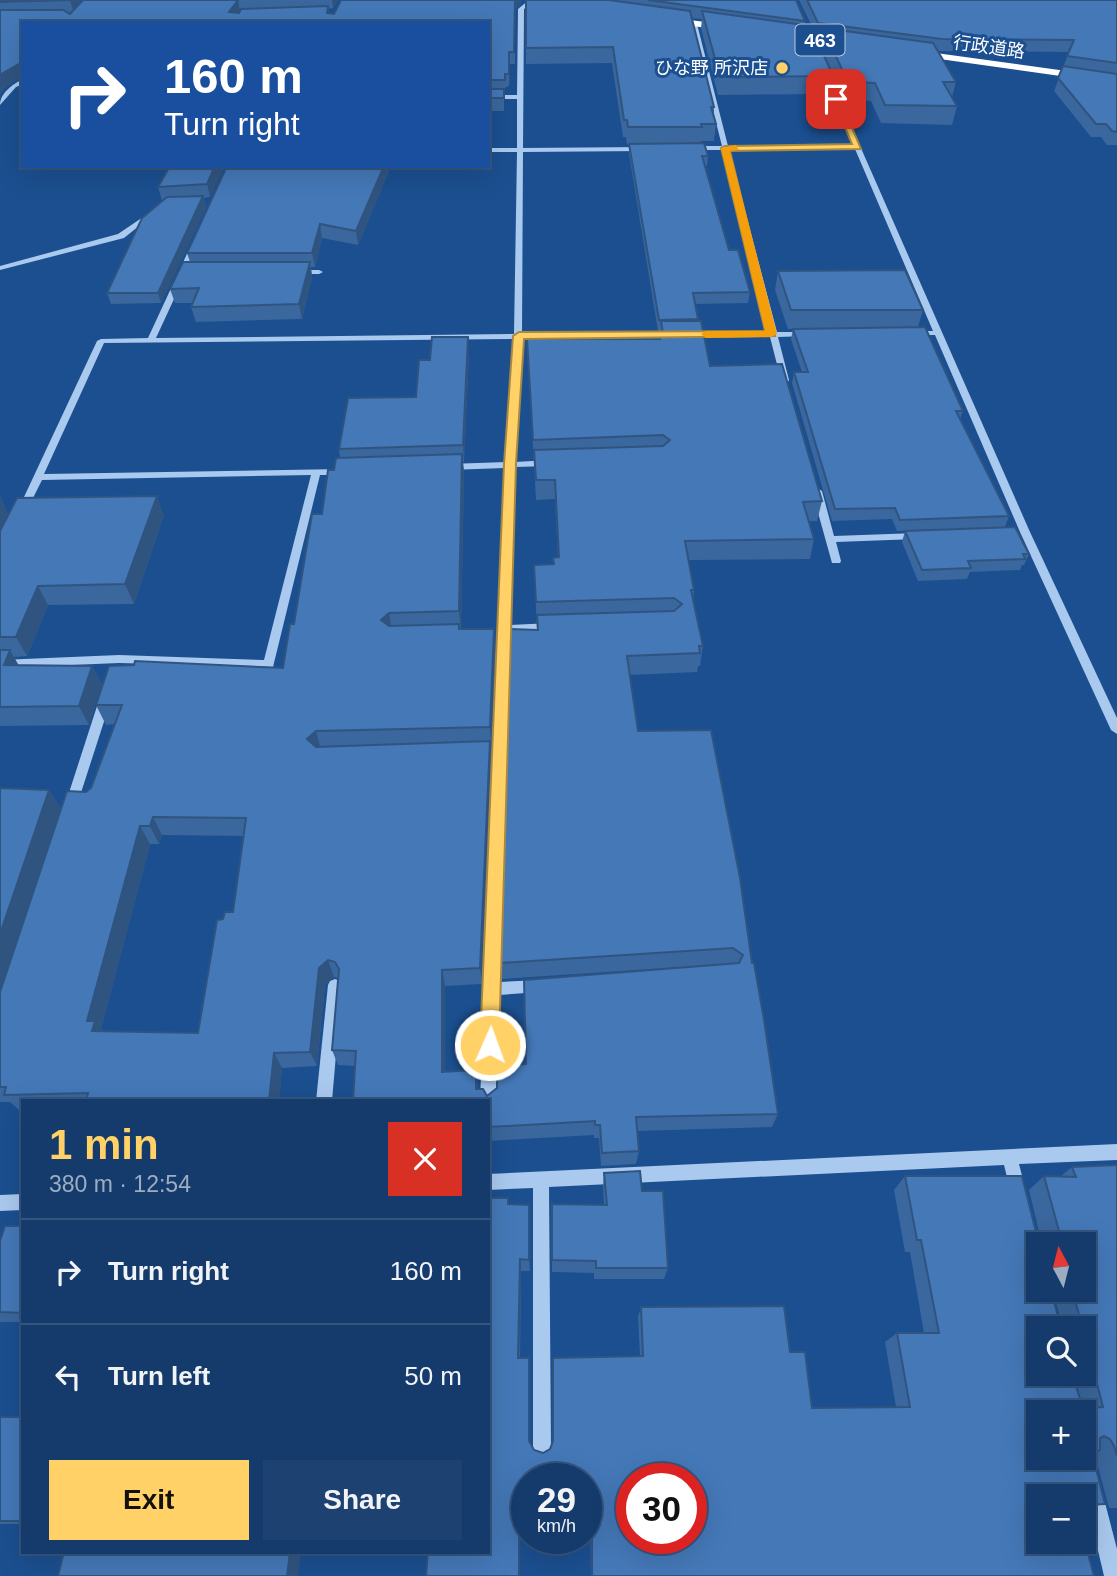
<!DOCTYPE html>
<html lang="en">
<head>
<meta charset="utf-8">
<style>
	body { margin:0; font-family:Arial,"Noto Sans JP",sans-serif; background:#1d4271; color:#f1f3f6; height:100vh; display:flex; flex-direction:column; font-size:26px; white-space:nowrap }
	* { box-sizing:border-box; margin:0 }
	p { font-size:23px; color:#9dadc1 }
	.icon { flex:none; width:38px; height:38px; fill:none; stroke:currentColor; stroke-width:2; stroke-linecap:round; stroke-linejoin:round }
	.map { position:relative; flex:1; overflow:hidden }
	.side { position:absolute; left:21px; top:1099px; width:469px; height:455px; display:flex; flex-direction:column; background:#143b6b; border-radius:0px; box-shadow:0 7px 28px #0002,0 0 0 2px #33557e }
	.side>* { flex:none }
	.top-card { position:absolute; left:21px; top:21px; width:469px; height:147px; border-radius:0px; box-shadow:0 7px 28px #0002,0 0 0 2px #33557e; background:#1a4fa0; color:#fff; overflow:hidden }
	.needle { width:46px; rotate:353deg }
	.tools { position:absolute; left:1026px; top:1232px; display:grid; gap:14px }
	.tools a { display:grid; place-items:center; width:70px; height:70px; border-radius:0px; background:#143b6b; box-shadow:0 7px 28px #0002,0 0 0 2px #33557e; font-size:35px }
	.speed { position:absolute; left:511px; top:1463px; display:flex; gap:14px; font-size:35px; font-weight:700; text-align:center }
	.speed>* { display:grid; place-content:center; width:91px; height:91px; border-radius:50%; background:#143b6b; box-shadow:0 7px 28px #0002,0 0 0 2px #33557e; line-height:1 }
	.speed small { font-size:18px; font-weight:400 }
	.speed .limit { border:10px solid #d22; background:#fff; color:#111 }
	.pin { position:absolute; display:grid; place-items:center; width:60px; height:60px; color:#fff; margin:-30px; border-radius:14px; box-shadow:0 4px 10px #0006 }
	.me { position:absolute; width:77px; margin:-38px; rotate:2deg; stroke-linejoin:round; filter:drop-shadow(0 0 5px #0008) }
	.turn { display:flex; align-items:center; gap:24px; height:147px; padding:0 28px; font-size:32px }
	.turn .icon { width:91px; height:91px; stroke-width:2.5 }
	.turn b { display:block; font-size:49px; line-height:60px }
	.round { display:grid; place-items:center; flex:none; width:74px; height:74px; border-radius:0px; background:#1d4271 }
	.head { display:flex; align-items:center; justify-content:space-between; height:119px; padding:0 28px }
	h1 { font-size:42px; font-weight:600; line-height:52px; color:#ffd166 }
	.action { display:flex; gap:14px; margin-top:auto; padding:14px 28px }
	.action a { flex:1; height:80px; border-radius:0px; background:#ffd166; color:#111; font-size:28px; font-weight:600; line-height:80px; text-align:center }
	.action a+a { background:#1d4271; color:#f1f3f6 }
	ul { padding:0; list-style:none }
	li { display:flex; align-items:center; gap:21px; height:105px; padding:0 28px; border-top:2px solid #33557e }
	li div { flex:1 }
	li b { display:block; font-size:26px }
	li em { font-style:normal }
	.map>svg:first-child { display:block }
	.lines { fill:none; stroke-linecap:round; stroke-linejoin:round }
	.minor { fill:#a9c9ee; fill-rule:evenodd }
	.highway { fill:#fff; fill-rule:evenodd }
	.wall { fill:#3a679d; fill-rule:evenodd }
	.shaded-wall { fill:#305480 }
	.building { fill:#4478b7; stroke:#305480; stroke-width:2; fill-rule:evenodd }
	.route { fill:#ffd166; stroke:#a68842; stroke-width:2 }
	.slow { fill:#f59e0b }
	.poi-dot { fill:#ffd166; stroke:#1b4f8f; stroke-width:2.5 }
	.labels { text-anchor:middle; stroke-width:6; stroke-linejoin:round; paint-order:stroke }
	.far-street-label { font-size:18px; fill:#fff; stroke:#1b4f8f }
	.far-poi-label { font-size:18px; fill:#fff; stroke:#1b4f8f; text-anchor:end }
	.shield { fill:#1b4f8f; stroke:#bbcadd; stroke-width:2 }
	.shield-label { font-size:19px; font-weight:bold; fill:#fff }
</style>
</head>
<body>
<div class="map">
<svg width="1117" height="1576" viewBox="0 0 1117 1576">
	<rect width="100%" height="100%" fill="#1b4f8f"/>
	<g class="lines">
		<!-- minor -->
		<g class="minor">
			<path d="M529,0l5,1 -10,8 -1,139 122,-1 3,2 -3,2 -122,1 -1,182 247,-2 -46,-182h-31l-3,-2 3,-2h30l-31,-122 3,-2 3,2 31,122 126,-1 -32,-73 5,-1 203,461 87,186v16l-6,-4 -91,-198 -85,-197h-22l-4,-2 4,-2h20l-78,-182 -126,1 48,182h31l4,2 -4,2 -30,1 11,43 -1,2 -7,-2 -11,-43 -248,2 -7,123 34,-2 5,3 -5,3 -34,1 -5,158 42,-2 5,4 -5,4 -42,2 -11,349 41,-2 5,2 2,4 -2,4 -5,2 -41,3 -3,106 -3,5 -5,2v-7h-8l25,-633 -56,2 -5,-3 5,-3 57,-2 8,-123 -410,4 -60,131 299,-5 5,3 -5,3h-23l-47,192 -154,-4 -119,5v-8l119,-5 145,5 47,-185 -269,5 -17,34 -3,1 -5,-3 80,-171 4,-2 47,-1 44,-95 7,2 -43,93 358,-4 3,-182h-29v-4h29v-49h-29v-4h29l1,-86z"/>
			<path d="M23,79v5l-7,3 -16,18c0,-12 13,-21 23,-26z"/>
			<path d="M152,211l3,2 -1,1 -30,24 -124,32v-4l118,-32z"/>
			<path d="M291,270h28l4,2 -4,2h-28z"/>
			<path d="M817,488l5,3 12,45 83,-3 5,3 -5,3 -81,3 5,19 -1,2h-8l-20,-72z"/>
			<path d="M105,696l6,4 -34,105 -2,4h-8l-2,-4 34,-105z"/>
			<path d="M335,979l5,2 2,4 -10,116h-16l12,-116 2,-4z"/>
			<path d="M1117,1144v16l-98,4 7,27 -2,6 -6,2 -6,-2 -8,-32 -455,22 2,260 -3,6 -6,3 -6,-3 -3,-6v-259l-45,2v-16z"/>
			<path d="M23,1194v16l-23,1v-16z"/>
			<path d="M1093,1482l7,2 2,7 15,58v27h-13l-20,-85 2,-7z"/>
		</g>
		<!-- highway -->
		<g class="highway">
			<path d="M665,17l65,8 5,3 -5,3 -68,-9 -1,-2z"/>
			<path d="M914,50l203,28v6l-206,-29 -2,-2z"/>
		</g>
	</g>
	<!-- wall -->
	<g class="wall">
		<path d="M0,0h338l-5,8 -5,1 1,5h5l187,-11 -6,6v55h-5l-1,22 -3,1 -2,5v19h-16v-88h-465v55l-1,-1 -14,8 -8,9z"/>
		<path d="M526,0h270l9,21v4l28,51 -3,18 -112,1 -17,-67 1,-9 -10,-1 22,89v9l2,8 -2,17h-13l-1,2 8,13 -1,10h-2l24,84 21,42 -2,11 -53,1 3,17 12,45 112,135 -5,20h-8l5,18 -4,20 -122,1 6,30 -1,10 10,46 -3,20h-2l-1,6 -67,3 8,56 114,232 26,151 -6,13 -135,4 2,20 -3,13 -35,2 -2,-28h-5v-3l-106,6v-40l-133,-35 -17,-1 -6,-15 6,-72 -4,-1 -9,8 -8,81 -35,2 -3,33h-256v8l-4,1 -9,-8h-10v-314l49,2 12,19 -56,167 81,-184 5,-4 24,-64 -9,1 -10,-20 187,-37 51,-198 6,-12 -1,-9 77,-52 14,-37 39,-7 -5,109h-1l1,11 -3,156 34,20 -4,96h-1l1,15 -9,224 -37,2v86l31,-2 2,19 9,7 39,-32 171,-98 -195,13 -2,-16 37,-333 -3,-65 19,-1v-6l5,-1 -3,-58 -19,1 -9,-161h132l1,-8h-2l-29,-177v-10h-2l-1,-7h-3l-11,-74 -86,1zM162,835l82,1 -11,76 -10,7 -25,114 -95,-2 -2,-2 49,-185h9z"/>
		<path d="M799,0h318v145h-10l-6,-8h-10l-37,-46 15,-39 -131,-1 18,31 -4,15 5,9 -5,19 -71,-2 -10,-22 -21,-1 -3,-6h-5l-22,-49 2,-10 -6,-1z"/>
		<path d="M225,166l-15,31 -6,1 2,9 -45,96 -50,1 -4,-11 55,-92 -4,-14z"/>
		<path d="M391,166l-33,79 -36,-7 -7,29h-4l1,10 -10,42 -106,3 -5,-15 2,-4h-18l-5,-14 20,-27 -3,-9z"/>
		<path d="M778,271l145,39 -5,17 45,84 -3,8 49,97 -4,11 -108,4 -5,-12 -60,2 -40,-138 2,-11h8l-11,-33 2,-10h-5l-13,-39z"/>
		<path d="M0,496l8,18 156,1 -30,89 -86,1 -21,51 -13,1 5,9h73l10,19 -13,40 -89,1z"/>
		<path d="M905,531l124,23 -5,11h-2l-2,5 -50,2 -3,7 -49,2 -16,-39z"/>
		<path d="M1117,1165v343h-8l-15,-56 -2,1 13,51 -22,4v-12h-45l56,80h-503l-1,-56h-4v-41h-59v41h-7v56l-11,-372 20,1 1,66h-9l-1,87h9l1,9v76l4,7 9,3 7,-4 90,-93 -2,-39 3,-10 149,45 22,56 84,-1 -11,-65 12,-9h27l-14,-81h-5l-11,-62 11,-14 156,144 -9,-30h31v-46h-41l-13,-54 15,-14h17l11,-9zM1038,1328h45v46h-9l9,34z"/>
		<path d="M604,1173l38,18 26,77 -4,11h-70v-6l-42,-1v-68l52,1 -1,-18z"/>
		<path d="M23,1226v96h-23v-81z"/>
		<rect x="0" y="1417" width="23" height="107"/>
	</g>
	<!-- shaded-wall -->
	<g class="shaded-wall">
		<path d="M71,0h14l-11,12 -4,-11z"/>
		<path d="M238,0l2,11 -8,12 -3,-11z"/>
		<path d="M332,0h6l-5,8z"/>
		<path d="M515,0h6v3l-6,6v55z"/>
		<path d="M19,64l3,13 -14,8 -8,9v-18l3,-3z"/>
		<path d="M215,166h10l-15,31 -3,-13z"/>
		<path d="M384,166h7l-33,79 -2,-14z"/>
		<path d="M203,196l3,11 -45,96 -3,-10z"/>
		<path d="M320,224l2,14 -7,29 -3,-14z"/>
		<path d="M310,262l2,15 -10,42 -3,-15z"/>
		<path d="M468,337l1,16 -5,109 -1,-17z"/>
		<path d="M462,454l2,19 -3,157 -2,-19z"/>
		<path d="M0,496l10,22 -10,21z"/>
		<path d="M157,496l7,19 -30,89 -9,-20z"/>
		<path d="M38,586l10,19 -21,51 -11,-19z"/>
		<path d="M389,613l3,19 -11,-12z"/>
		<path d="M494,629l1,20 -4,96 -1,-18z"/>
		<path d="M10,650l11,20 -17,-5z"/>
		<path d="M92,666l10,19 -13,40 -10,-19z"/>
		<path d="M316,731l5,19 -14,-11z"/>
		<path d="M490,741l1,19 -9,224 -2,-16z"/>
		<path d="M49,790l12,19 -61,184v-59z"/>
		<path d="M153,817l9,18 -3,9 -9,-18z"/>
		<path d="M140,826l10,18 -49,185 6,7 -15,-5 -5,-10z"/>
		<path d="M328,960l6,17 -9,8 -8,81 -7,-14 9,-84z"/>
		<path d="M442,970l3,16v101l-3,-15z"/>
		<path d="M274,1053l8,15 -3,33h-10z"/>
		<path d="M476,1070l2,14v17l-2,-12z"/>
		<path d="M529,1205l1,12v54l-1,-11z"/>
		<path d="M520,1259l1,12 -2,96 -1,-9z"/>
		<path d="M529,1358l1,9v80l-1,-6z"/>
		<path d="M519,1517l1,3v56h-1z"/>
		<path d="M290,1552h11l-3,24h-11z"/>
	</g>
	<!-- building -->
	<g class="building">
		<path d="M0,0h71l-71,2z"/>
		<path d="M83,0h155l-9,12 10,1 2,-4 87,-3 -1,7 7,1 7,-14h174l-1,52h-5v22h-4v6h-17v-57h-465v49h-2l-2,-8 -16,9 -3,3v-66h63l7,4z"/>
		<path d="M526,0h83l81,11 24,96h-3l5,17h-15l1,3h-74l-1,-7h-3l-11,-73 -87,1z"/>
		<path d="M648,0h148l9,21z"/>
		<path d="M807,0h310v63l-50,-7 7,-16 -132,-1 -124,-16z"/>
		<path d="M702,11l109,15 22,50 -113,1z"/>
		<path d="M823,28l110,15 23,39h-13l14,24 -72,-1 -10,-22 -22,-1 -3,-6h-5z"/>
		<path d="M1063,66l54,8v58l-5,-1 -6,-7h-10l-38,-46z"/>
		<rect x="488" y="89" width="16" height="9"/>
		<path d="M704,143l4,13h-6l27,94h9l12,42 -57,1 5,26 -39,1 -30,-176z"/>
		<path d="M170,166h45l-8,18 -49,3z"/>
		<path d="M227,166h157l-28,65 -36,-7 -8,29h-125z"/>
		<path d="M203,196l-45,97h-51l35,-75 25,-21z"/>
		<path d="M183,262h127l-11,42 -108,3 8,-19 -29,1z"/>
		<path d="M905,270l18,40h-132l-13,-39z"/>
		<path d="M661,321h40l9,45 72,-2 40,137 -19,1 11,37 -129,2 9,49h-3l12,56h-4l1,7 -73,3 11,75 73,-1 29,148 12,85h2l10,57 14,94 -142,3 3,34 -37,2 -2,-28h-5v-4l-107,6v-26h-135l3,-50 -24,-1 7,-81 -4,-7 -7,-2 -9,8 -9,84 -36,1 -5,48h-183l2,-8 -84,2 2,-8h-6v-95l67,-201 19,1 5,-4 31,-83h-26l13,-39 25,-1 1,-4 148,7 7,-44h4l18,-110h10l6,-44h6l2,-12 126,-4 -3,157 -70,2 -8,7 8,6 70,-2v5h35l-4,98 -174,4 -9,8 9,8 174,-6 -10,227 -38,2v102l34,-2v19h7l4,7 10,-8v-20l29,-4 -2,-84 215,-17 4,-8 -10,-7 -233,15 11,-334 27,1 -1,-15 137,-4 8,-7 -8,-6 -138,4 -2,-37 20,-1 -1,-6 6,-1 -4,-77h-19l-2,-30 129,-4 7,-6 -7,-5 -130,5 -6,-101h133l-1,-6h4zM153,817l93,1 -13,94h-8l-2,7 -6,1 -19,113 -106,-2 3,-10h-8l53,-195h10z"/>
		<path d="M925,327l38,84h-7l53,105 -109,4 -5,-12 -60,1 -41,-137h14l-15,-43z"/>
		<path d="M432,337h36l-5,108 -124,4 9,-51 68,-1 3,-37h11z"/>
		<path d="M157,496l-32,88 -87,2 -22,51h-16v-106l17,-33z"/>
		<path d="M1015,527l14,27h-6l2,5 -57,2 3,7 -49,2 -17,-39z"/>
		<path d="M0,650h10l-6,15 88,1 -13,40 -79,1z"/>
		<path d="M0,788l49,2 -49,144z"/>
		<path d="M1117,1165v291l-3,-10 -4,-7 -6,-3 -4,2v12l-8,3 13,51 -22,1v-9h-45v46h45v-7l11,41h-502v-59h-6v-38h-59v38h-8v59h-93l2,-24h60v-354h20v6l21,1v55l-9,-1 -2,99h11v83l5,9 9,3 7,-4 3,-8v-83l90,-2 -2,-49 143,-1 6,46h15l7,56 98,-1 -13,-74h42l-18,-93h-4l-12,-64h117l17,68h-1v46h13l8,30 19,1 2,-3 -8,-28h11v-46h-25l1,-13 -15,-55 32,1 -4,-10zM1038,1328h45v36h9l11,43 -20,1 -11,-34h-34zM1038,1412h45v46h-45zM632,1479h59v59h-59z"/>
		<path d="M640,1171l2,20h21l5,77h-72v-7l-44,-1v-56l55,1 -3,-32z"/>
		<path d="M5,1226h18v87l-23,-1v-71z"/>
		<rect x="0" y="1417" width="23" height="104"/>
		<path d="M64,1552h226l-3,24h-229z"/>
	</g>
	<!-- route -->
	<path class="route" d="M836,97l4,2 21,50 -131,2 45,185 -251,3 -8,125 -17,581 -2,6 -7,3 -7,-3 -3,-6 24,-581 9,-128 6,-4 246,-1 -44,-183 4,-2 127,-2 -19,-45z"/>
	<!-- slow -->
	<path class="slow" d="M736,145l3,5 -9,1 47,183 -6,3 -65,1 -5,-4 5,-3h59l-44,-183z"/>
	<!-- markers -->
	<circle class="poi-dot" cx="782" cy="68" r="7"/>
	<g class="labels">
		<!-- far-street labels -->
		<g class="far-street-label">
			<text transform="translate(989 47) rotate(8)" y="6">行政道路</text>
		</g>
		<!-- far-poi labels -->
		<g class="far-poi-label">
			<text x="768" y="74">ひな野 所沢店</text>
		</g>
		<!-- shield labels -->
		<rect class="shield" x="795.5" y="24.5" width="49" height="31" rx="5"/>
		<g class="shield-label">
			<text x="820" y="47">463</text>
		</g>
	</g>
</svg>
<div class="tools">
<a><svg class="needle" viewBox="-14 -14 28 28"><path d="M0-13l5 13h-10z" fill="#e53935"/><path d="M0 13l5-13h-10z" fill="#9dadc1"/></svg></a>
<a><svg class="icon" aria-label="search" viewBox="0 0 24 24"><circle cx="10" cy="10" r="6"/><path d="M15 15l6 6"/></svg></a>
<a>+</a>
<a>−</a>
</div>
<div class="speed"><div>29<small>km/h</small></div><div class="limit">30</div></div>
<div class="pin" style="left:836px;top:99px;background:#d93025"><svg class="icon" aria-label="arrive" viewBox="0 0 24 24"><path d="M6 21V4h12l-3 4 3 4H6"/></svg></div>
<svg class="me" style="left:490px;top:1045px" viewBox="-20 -20 40 40"><circle r="17" fill="#ffd166" stroke="#fff" stroke-width="3"/><path d="M0-11L8 9 0 5-8 9z" fill="#fff"/></svg>
<div class="top-card">
<div class="turn"><svg class="icon" aria-label="right" viewBox="0 0 24 24"><path d="M7 20v-9h11M14 6l5 5-5 5"/></svg><div><b>160 m</b>Turn right</div></div>
</div>
<section class="side">
<div class="head"><div><h1>1 min</h1><p>380 m · 12:54</p></div><a class="round" style="background:#d93025;color:#fff"><svg class="icon" aria-label="close" viewBox="0 0 24 24"><path d="M6 6l12 12M18 6L6 18"/></svg></a></div>
<ul>
<li><svg class="icon" aria-label="right" viewBox="0 0 24 24"><path d="M7 20v-9h11M14 6l5 5-5 5"/></svg><div><b>Turn right</b></div><em>160 m</em></li>
<li><svg class="icon" aria-label="left" viewBox="0 0 24 24"><path d="M17 20v-9H6M10 6l-5 5 5 5"/></svg><div><b>Turn left</b></div><em>50 m</em></li>
</ul>
<div class="action"><a>Exit</a><a>Share</a></div>
</section>
</div>
</body>
</html>
